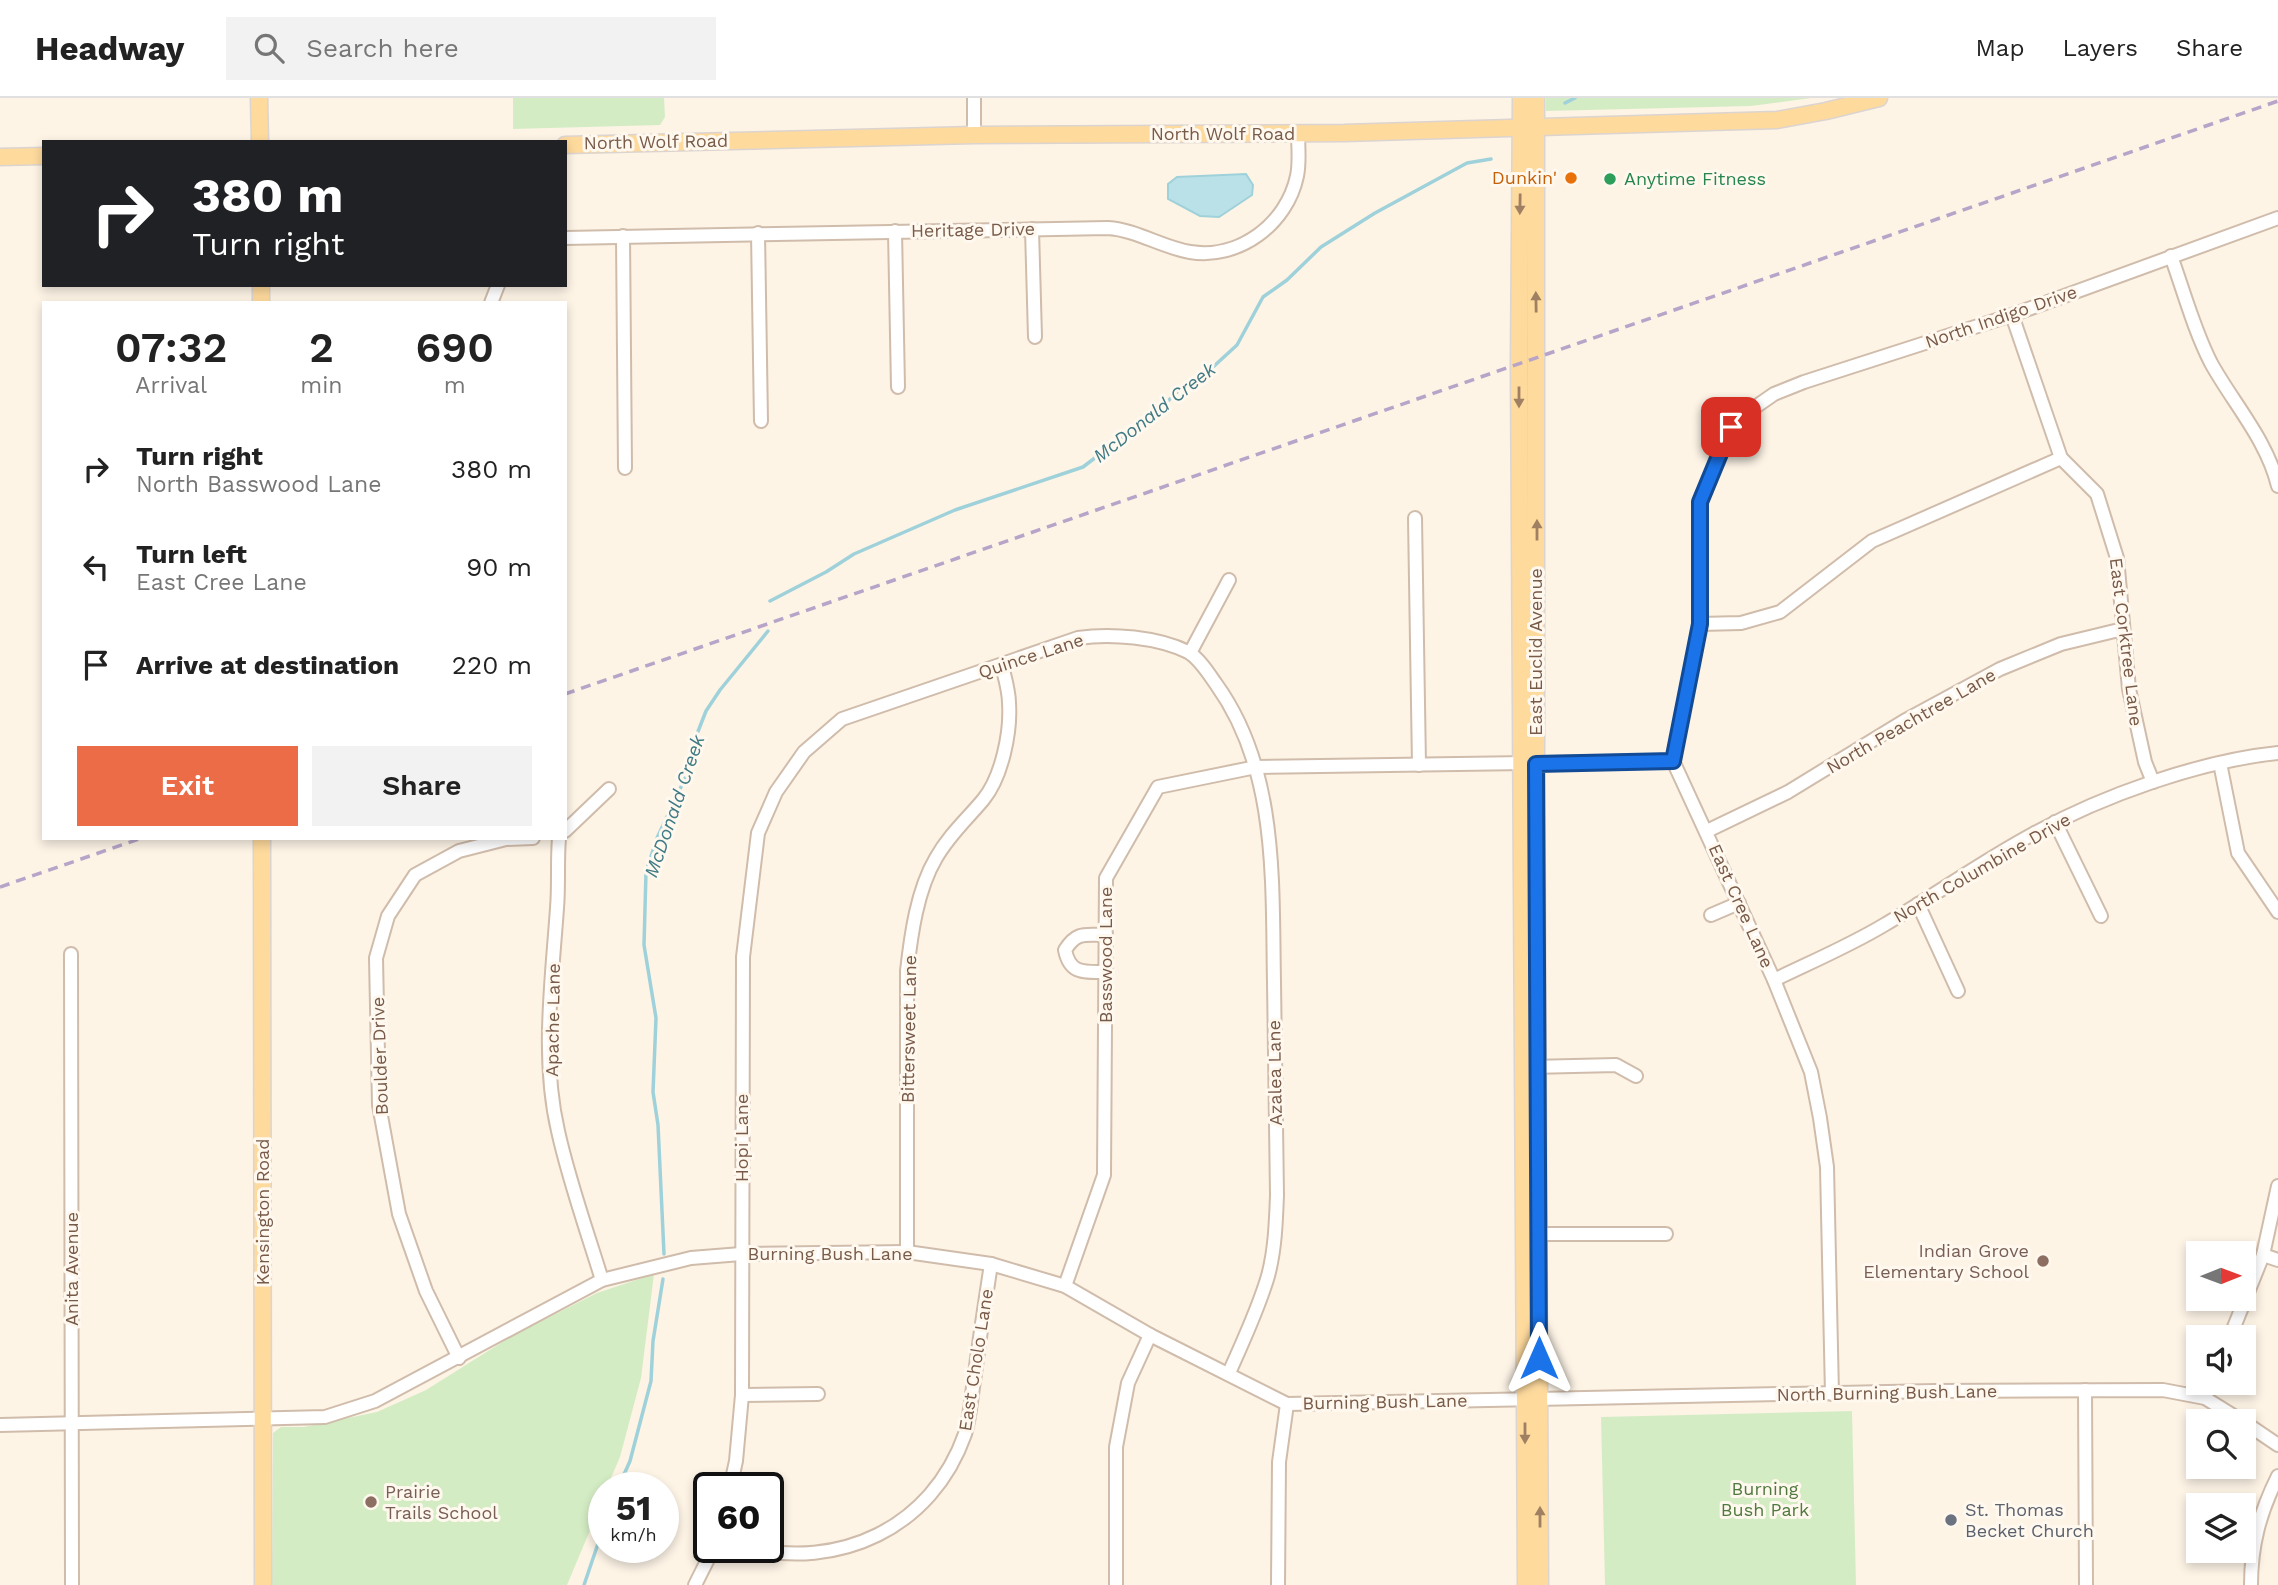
<!DOCTYPE html>
<html lang="en">
<head>
<meta charset="utf-8">
<style>
	body { margin:0; font-family:"Work Sans",sans-serif; background:#f2f2f2; color:#222; height:100vh; display:flex; flex-direction:column; font-size:26px; white-space:nowrap }
	* { box-sizing:border-box; margin:0 }
	p { font-size:23px; color:#767676 }
	.icon { flex:none; width:38px; height:38px; fill:none; stroke:currentColor; stroke-width:2; stroke-linecap:round; stroke-linejoin:round }
	.map { position:relative; flex:1; overflow:hidden }
	.side { position:absolute; left:42px; top:203px; width:525px; height:539px; display:flex; flex-direction:column; background:#fff; border-radius:0px; box-shadow:0 4px 10px #0003 }
	.side>* { flex:none }
	.hud { position:absolute; left:42px; top:42px; width:525px; height:147px; border-radius:0px; box-shadow:0 4px 10px #0003; background:#202124; color:#fff; overflow:hidden }
	.needle { width:46px; rotate:89deg }
	.fabs { position:absolute; left:2186px; top:1143px; display:grid; gap:14px }
	.fabs a { display:grid; place-items:center; width:70px; height:70px; border-radius:0px; background:#fff; box-shadow:0 4px 10px #0003; font-size:35px }
	.speed { position:absolute; left:588px; top:1374px; display:flex; gap:14px; font-size:35px; font-weight:700; text-align:center }
	.speed>* { display:grid; place-content:center; width:91px; height:91px; border-radius:50%; background:#fff; box-shadow:0 4px 10px #0003; line-height:1 }
	.speed small { font-size:18px; font-weight:400 }
	.speed .limit { border:4px solid #111; border-radius:10px; background:#fff; color:#111 }
	.pin { position:absolute; display:grid; place-items:center; width:60px; height:60px; color:#fff; margin:-30px; border-radius:14px; box-shadow:0 4px 10px #0006 }
	.me { position:absolute; width:77px; margin:-38px; rotate:0deg; stroke-linejoin:round; filter:drop-shadow(0 0 5px #0008) }
	.turn { display:flex; align-items:center; gap:24px; height:147px; padding:0 35px; font-size:32px }
	.turn .icon { width:91px; height:91px; stroke-width:2.5 }
	.turn b { display:block; font-size:49px; line-height:60px }
	.eta { display:flex; justify-content:space-evenly; align-items:center; height:119px; text-align:center }
	.eta b { font-size:42px; font-weight:600; line-height:49px }
	.button { display:flex; gap:14px; margin-top:auto; padding:14px 35px }
	.button a { flex:1; height:80px; border-radius:0px; background:#ec6c47; color:#fff; font-size:28px; font-weight:600; line-height:80px; text-align:center }
	.button a+a { background:#f2f2f2; color:#222 }
	ul { padding:0; list-style:none }
	li { display:flex; align-items:center; gap:21px; height:98px; padding:0 35px }
	li div { flex:1 }
	li b { display:block; font-size:26px }
	li em { font-style:normal }
	header { display:flex; align-items:center; gap:42px; box-sizing:border-box; height:98px; padding:0 35px; background:#fff; border-bottom:2px solid #e0e0e0 }
	header strong { font-size:33px }
	nav { display:flex; gap:38px; margin-inline-start:auto; font-size:24px }
	.search { width:490px; height:63px; background:#f2f2f2; display:flex; align-items:center; gap:18px; box-sizing:border-box; padding:0 24px; border-radius:0px; color:#767676; font-size:26px }
	.map>svg:first-child { display:block }
	.green { fill:#d4ecc4 }
	.water { fill:#bae1e8; stroke:#9fd1da; stroke-width:2 }
	.lines { fill:none; stroke-linecap:round; stroke-linejoin:round }
	.stream { stroke:#9fd1da; stroke-width:3.5 }
	.minor-casing { stroke:#d0bcab; stroke-width:16 }
	.major-casing { stroke:#dcd4d0; stroke-width:19 }
	.minor { stroke:#fff; stroke-width:12 }
	.major { stroke:#feda9d; stroke-width:16 }
	.rail { stroke:#b7a4c8; stroke-width:3.5; stroke-dasharray:10 7; stroke-linecap:butt }
	.oneway { fill:#a08062 }
	.route-casing { stroke:#114b97; stroke-width:18 }
	.route { stroke:#1a73e8; stroke-width:12 }
	.food-dot { fill:#e8710a; stroke:#fff8ee; stroke-width:2.5 }
	.leisure-dot { fill:#2e9e5b; stroke:#fff8ee; stroke-width:2.5 }
	.education-dot { fill:#8d6e63; stroke:#fff8ee; stroke-width:2.5 }
	.worship-dot { fill:#6b7280; stroke:#fff8ee; stroke-width:2.5 }
	.labels { text-anchor:middle; stroke-width:6; stroke-linejoin:round; paint-order:stroke }
	.street-label { font-size:18px; fill:#785a49; stroke:#fff8ee }
	.food-label { font-size:18px; fill:#c56008; stroke:#fff8ee; text-anchor:end }
	.leisure-label { font-size:18px; fill:#27864d; stroke:#fff8ee; text-anchor:start }
	.education-label { font-size:18px; fill:#785e54; stroke:#fff8ee; text-anchor:end }
	.park-label { font-size:18px; fill:#4f793e; stroke:#fff8ee }
	.worship-label { font-size:18px; fill:#5b616d; stroke:#fff8ee; text-anchor:start }
	.water-label { font-size:19px; font-style:italic; fill:#3f7a85; stroke:#fff8ee }
</style>
</head>
<body>
<header>
<strong>Headway</strong>
<div class="search"><svg class="icon" aria-label="search" viewBox="0 0 24 24"><circle cx="10" cy="10" r="6"/><path d="M15 15l6 6"/></svg>Search here</div>
<nav><a>Map</a><a>Layers</a><a>Share</a></nav>
</header>
<div class="map">
<svg width="2278" height="1487" viewBox="0 0 2278 1487">
	<rect width="100%" height="100%" fill="#fdf4e6"/>
	<!-- green -->
	<g class="green">
		<path d="M513,0h151l1,19 -5,8 -147,4z"/>
		<path d="M1546,0h265l-60,8 -205,5z"/>
		<path d="M654,1176l-13,104 -21,79 -13,30 -3,1v9l-37,88h-295l1,-152 8,-6h23l73,-15 49,-22 86,-54 85,-43z"/>
		<path d="M1852,1313l4,174h-251l-4,-168z"/>
	</g>
	<!-- water -->
	<path class="water" d="M1246,76l7,11 -1,10 -33,22 -19,-1 -32,-17v-15l9,-7z"/>
	<g class="lines">
		<!-- stream -->
		<g class="stream">
			<path d="M1565,5l10,-5"/>
			<path d="M770,503l56,-29 28,-18 101,-44 128,-43 80,-61 17,-17 21,-11 36,-33 26,-48 24,-17 34,-33 54,-34 92,-50 24,-4"/>
			<path d="M664,1156l-6,-129 -5,-33 3,-74 -12,-73 2,-73 11,-34 31,-66 9,-38 9,-23 14,-21 48,-59"/>
			<path d="M618,1390l12,-27 21,-80 2,-40 10,-62"/>
			<path d="M584,1487l20,-59"/>
		</g>
		<defs>
			<g id="minor">
				<path d="M974,37v-37"/>
				<path d="M1032,131l3,108"/>
				<path d="M895,133l3,156"/>
				<path d="M758,135l3,188"/>
				<path d="M623,138l2,232"/>
				<path d="M565,140l543,-10c29,2 53,19 82,24 49,8 97,-28 107,-76 3,-14 1,-29 1,-43"/>
				<path d="M2171,158c13,36 23,74 40,107 22,40 56,77 67,123"/>
				<path d="M491,205l7,-18"/>
				<path d="M2012,217l49,143 36,36 20,64 12,131 16,73 8,20"/>
				<path d="M1717,318l14,11"/>
				<path d="M1415,420l4,247"/>
				<path d="M1700,526l41,-1 39,-11 92,-71 189,-83"/>
				<path d="M1190,555l39,-73"/>
				<path d="M2220,665l18,90 40,59"/>
				<path d="M2055,724l46,94"/>
				<path d="M565,733l44,-42"/>
				<path d="M1707,733l81,-39 116,-71 96,-52 61,-25 62,-15"/>
				<path d="M559,740c-2,23 0,47 -2,70 -5,73 -16,150 1,223 11,50 29,100 44,149"/>
				<path d="M1918,806l40,87"/>
				<path d="M1711,817l28,-12"/>
				<path d="M71,856l1,631"/>
				<path d="M1106,874c-21,0 -36,3 -41,-22 12,-19 20,-15 41,-15"/>
				<path d="M1774,882c37,-18 75,-34 110,-55 50,-29 97,-63 149,-91 69,-38 166,-73 245,-81"/>
				<path d="M1531,969l85,-2 20,11"/>
				<path d="M1532,1136h134"/>
				<path d="M907,1154v-281c4,-36 10,-81 29,-113 13,-23 31,-39 47,-58 19,-23 28,-68 26,-97 0,-12 -4,-25 -7,-37"/>
				<path d="M2263,1157l15,5"/>
				<path d="M1065,1188l39,-111 2,-297 52,-91 98,-20 417,-6"/>
				<path d="M2230,1239l33,-82 15,-69"/>
				<path d="M459,1260l-33,-67 -27,-77 -20,-109 -3,-147 12,-42 27,-41 44,-24 47,-12 27,-1"/>
				<path d="M2085,1292l1,195"/>
				<path d="M1832,1296l-5,-227 -7,-49 -9,-46 -37,-92 -101,-219 27,-137v-122l31,-75 20,-17 23,-16 30,-12 208,-67 266,-97"/>
				<path d="M742,1297l76,-1"/>
				<path d="M2205,1300l6,-16"/>
				<path d="M2244,1324l34,23"/>
				<path d="M0,1327l325,-8 50,-16 227,-121 89,-22 50,-4 166,-2 84,12 74,22 85,49 137,69 648,-13 228,-1 42,8 37,23"/>
				<path d="M730,1390l6,-27 6,-66 1,-438 15,-124 18,-41 28,-40 38,-33 236,-81c33,-5 80,-1 110,14 11,6 21,22 28,32 62,86 56,196 58,298 1,71 2,142 3,213 -1,27 -2,55 -9,81 -10,34 -25,65 -39,97"/>
				<path d="M745,1449c94,24 187,-19 220,-113 5,-16 6,-36 9,-53 5,-39 11,-78 17,-117"/>
				<path d="M695,1487l19,-38"/>
				<path d="M1116,1487v-138l12,-64 22,-48"/>
				<path d="M1278,1487l1,-123 8,-58"/>
				<path d="M2251,1487c0,-40 9,-73 27,-109"/>
			</g>
			<g id="major">
				<path d="M259,0l1,44"/>
				<path d="M1521,0l-2,266 7,1221"/>
				<path d="M1536,0v652l4,835"/>
				<path d="M565,47l409,-10 370,-2 433,-13 49,-9 53,-13"/>
				<path d="M0,59l44,-1"/>
				<path d="M261,187v18"/>
				<path d="M262,740l1,747"/>
			</g>
		</defs>
		<!-- minor casing -->
		<use href="#minor" class="minor-casing"/>
		<!-- major casing -->
		<use href="#major" class="major-casing"/>
		<!-- minor -->
		<use href="#minor" class="minor"/>
		<!-- major -->
		<use href="#major" class="major"/>
		<!-- rail -->
		<g class="rail">
			<path d="M565,596l1713,-593"/>
			<path d="M0,789l142,-49"/>
		</g>
	</g>
	<!-- one-way arrows -->
	<defs><path id="oneway-solid" d="M-6-.8H1V-3.2L6.5 0L1 3.2V.8H-6Z" transform="scale(1.75)"/></defs>
	<g class="oneway">
		<use href="#oneway-solid" transform="translate(1520 106) rotate(91)"/>
		<use href="#oneway-solid" transform="translate(1536 204) rotate(-91)"/>
		<use href="#oneway-solid" transform="translate(1519 299) rotate(90)"/>
		<use href="#oneway-solid" transform="translate(1537 432) rotate(-90)"/>
		<use href="#oneway-solid" transform="translate(1525 1335) rotate(90)"/>
		<use href="#oneway-solid" transform="translate(1540 1419) rotate(-90)"/>
	</g>
	<g class="lines">
		<defs>
			<path id="route" d="M1539,1260l-3,-594 137,-3 27,-137v-122l31,-75"/>
		</defs>
		<!-- route casing -->
		<use href="#route" class="route-casing"/>
		<!-- route -->
		<use href="#route" class="route"/>
	</g>
	<!-- markers -->
	<circle class="food-dot" cx="1571" cy="80" r="7"/>
	<circle class="leisure-dot" cx="1610" cy="81" r="7"/>
	<g class="education-dot">
		<circle cx="2043" cy="1163" r="7"/>
		<circle cx="371" cy="1404" r="7"/>
	</g>
	<circle class="worship-dot" cx="1951" cy="1422" r="7"/>
	<g class="labels">
		<!-- street labels -->
		<g class="street-label">
			<text x="1223" y="42">North Wolf Road</text>
			<text transform="translate(656 44) rotate(-1)" y="6">North Wolf Road</text>
			<text transform="translate(973 132) rotate(-1)" y="6">Heritage Drive</text>
			<text transform="translate(2001 219) rotate(-19)" y="6">North Indigo Drive</text>
			<text transform="translate(2126 544) rotate(83)" y="6">East Corktree Lane</text>
			<text transform="translate(1536 554) rotate(-90)" y="6">East Euclid Avenue</text>
			<text transform="translate(1031 558) rotate(-18)" y="6">Quince Lane</text>
			<text transform="translate(1911 623) rotate(-30)" y="6">North Peachtree Lane</text>
			<text transform="translate(1982 770) rotate(-30)" y="6">North Columbine Drive</text>
			<text transform="translate(1741 808) rotate(66)" y="6">East Cree Lane</text>
			<text transform="translate(1106 857) rotate(-90)" y="6">Basswood Lane</text>
			<text transform="translate(553 922) rotate(-89)" y="6">Apache Lane</text>
			<text transform="translate(909 931) rotate(-89)" y="6">Bittersweet Lane</text>
			<text transform="translate(380 958) rotate(-92)" y="6">Boulder Drive</text>
			<text transform="translate(1275 975) rotate(-91)" y="6">Azalea Lane</text>
			<text transform="translate(742 1040) rotate(-90)" y="6">Hopi Lane</text>
			<text transform="translate(263 1114) rotate(-90)" y="6">Kensington Road</text>
			<text x="830" y="1162">Burning Bush Lane</text>
			<text transform="translate(72 1171) rotate(-90)" y="6">Anita Avenue</text>
			<text transform="translate(976 1262) rotate(-81)" y="6">East Cholo Lane</text>
			<text transform="translate(1887 1295) rotate(-1)" y="6">North Burning Bush Lane</text>
			<text transform="translate(1385 1304) rotate(-1)" y="6">Burning Bush Lane</text>
		</g>
		<!-- food labels -->
		<g class="food-label">
			<text x="1557" y="86">Dunkin'</text>
		</g>
		<!-- leisure labels -->
		<g class="leisure-label">
			<text x="1624" y="87">Anytime Fitness</text>
		</g>
		<!-- education labels -->
		<g class="education-label">
			<text x="2029" y="1159">Indian Grove<tspan x="2029" dy="21">Elementary School</tspan></text>
			<text x="385" y="1400" text-anchor="start">Prairie<tspan x="385" dy="21">Trails School</tspan></text>
		</g>
		<!-- park labels -->
		<g class="park-label">
			<text x="1765" y="1397">Burning<tspan x="1765" dy="21">Bush Park</tspan></text>
		</g>
		<!-- worship labels -->
		<g class="worship-label">
			<text x="1965" y="1418">St. Thomas<tspan x="1965" dy="21">Becket Church</tspan></text>
		</g>
		<!-- water labels -->
		<g class="water-label">
			<text transform="translate(1154 314) rotate(-38)" y="7">McDonald Creek</text>
			<text transform="translate(674 708) rotate(-71)" y="7">McDonald Creek</text>
		</g>
	</g>
</svg>
<div class="fabs">
<a><svg class="needle" viewBox="-14 -14 28 28"><path d="M0-13l5 13h-10z" fill="#e53935"/><path d="M0 13l5-13h-10z" fill="#767676"/></svg></a>
<a><svg class="icon" aria-label="sound" viewBox="0 0 24 24"><path d="M4 9h4l5-4v14l-5-4H4zM17 9q2 3 0 6"/></svg></a>
<a><svg class="icon" aria-label="search" viewBox="0 0 24 24"><circle cx="10" cy="10" r="6"/><path d="M15 15l6 6"/></svg></a>
<a><svg class="icon" aria-label="layers" viewBox="0 0 24 24"><path d="M12 4l9 5-9 5-9-5zM3 14l9 5 9-5"/></svg></a>
</div>
<div class="speed"><div>51<small>km/h</small></div><div class="limit">60</div></div>
<div class="pin" style="left:1731px;top:329px;background:#d93025"><svg class="icon" aria-label="arrive" viewBox="0 0 24 24"><path d="M6 21V4h12l-3 4 3 4H6"/></svg></div>
<svg class="me" style="left:1539px;top:1260px" viewBox="-20 -20 40 40"><path d="M0-17L14 15 0 8-14 15z" fill="#1a73e8" stroke="#fff" stroke-width="4"/></svg>
<div class="hud">
<div class="turn"><svg class="icon" aria-label="right" viewBox="0 0 24 24"><path d="M7 20v-9h11M14 6l5 5-5 5"/></svg><div><b>380 m</b>Turn right</div></div>
</div>
<section class="side">
<div class="eta">
<div><b>07:32</b><p>Arrival</p></div>
<div><b>2</b><p>min</p></div>
<div><b>690</b><p>m</p></div>
</div>
<ul>
<li><svg class="icon" aria-label="right" viewBox="0 0 24 24"><path d="M7 20v-9h11M14 6l5 5-5 5"/></svg><div><b>Turn right</b><p>North Basswood Lane</p></div><em>380 m</em></li>
<li><svg class="icon" aria-label="left" viewBox="0 0 24 24"><path d="M17 20v-9H6M10 6l-5 5 5 5"/></svg><div><b>Turn left</b><p>East Cree Lane</p></div><em>90 m</em></li>
<li><svg class="icon" aria-label="arrive" viewBox="0 0 24 24"><path d="M6 21V4h12l-3 4 3 4H6"/></svg><div><b>Arrive at destination</b></div><em>220 m</em></li>
</ul>
<div class="button"><a>Exit</a><a>Share</a></div>
</section>
</div>
</body>
</html>
